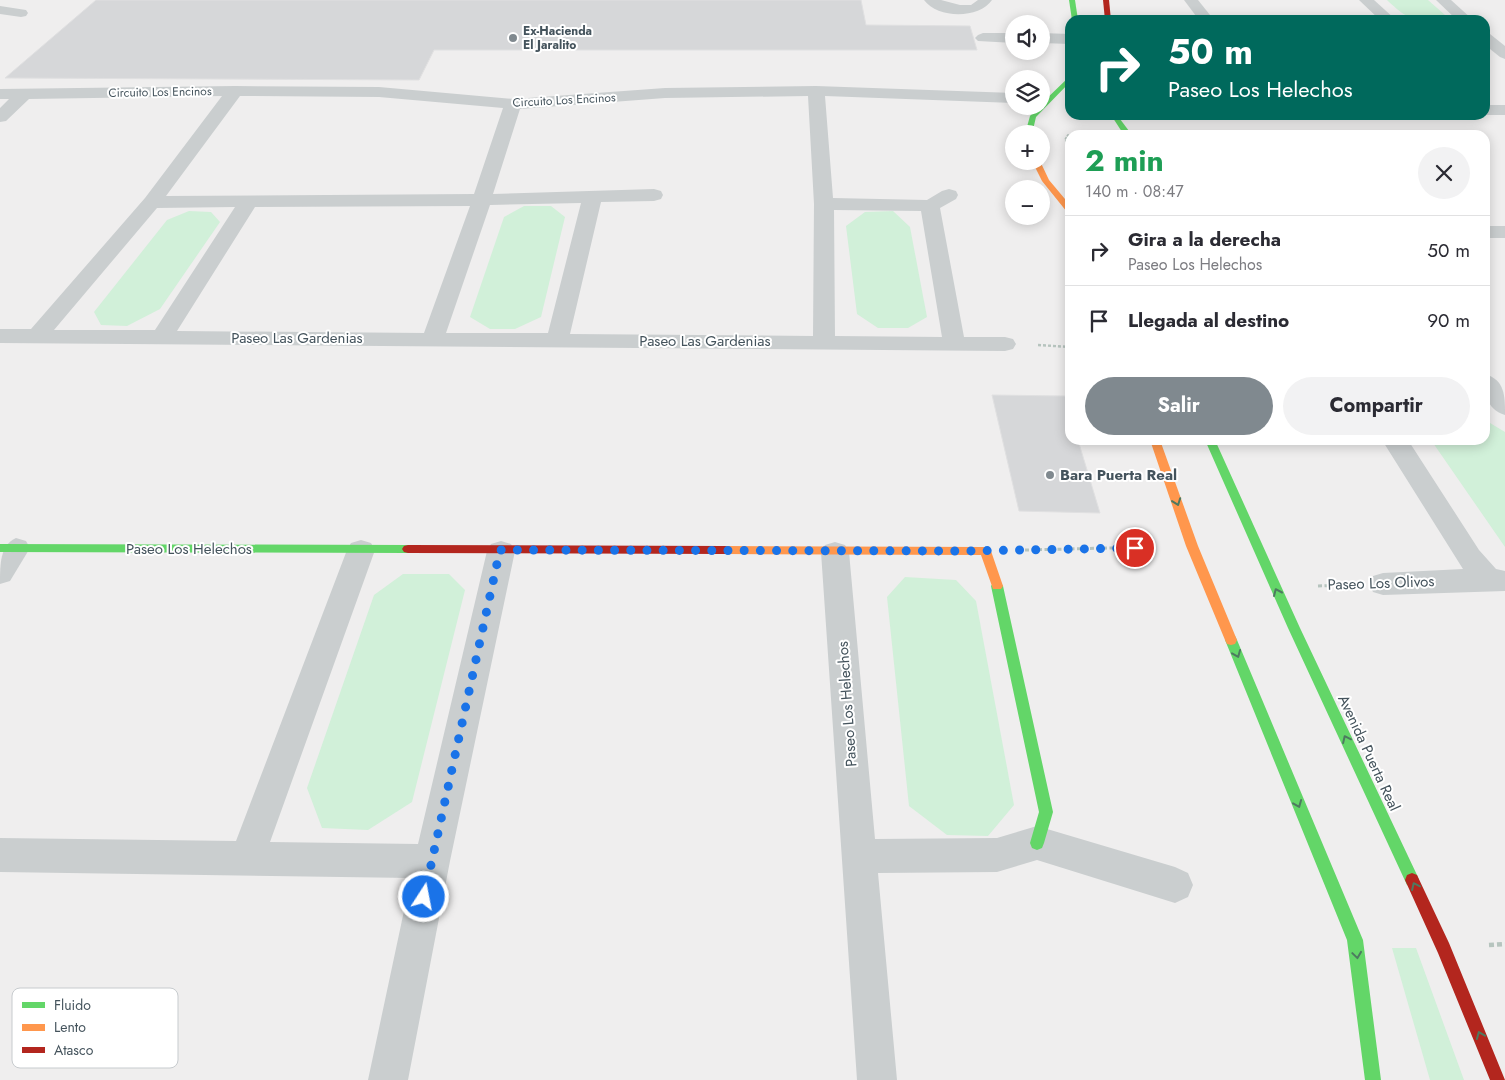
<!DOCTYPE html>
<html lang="es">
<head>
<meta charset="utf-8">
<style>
	body { margin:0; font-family:Jost,sans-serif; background:#f2f2f3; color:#2b2b33; height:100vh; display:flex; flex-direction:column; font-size:19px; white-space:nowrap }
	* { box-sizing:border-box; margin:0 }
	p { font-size:16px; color:#7c7c81 }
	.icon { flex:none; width:28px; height:28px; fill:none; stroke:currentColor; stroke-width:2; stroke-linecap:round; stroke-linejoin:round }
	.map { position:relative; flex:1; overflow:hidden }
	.panel { position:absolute; left:1065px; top:130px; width:425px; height:315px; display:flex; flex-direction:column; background:#fff; border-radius:15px; box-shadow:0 2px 12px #0003 }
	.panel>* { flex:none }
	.hud { position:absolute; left:1065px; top:15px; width:425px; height:105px; border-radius:15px; box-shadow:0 2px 12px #0003; background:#00695c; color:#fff; overflow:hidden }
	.buttons { position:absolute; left:1005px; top:15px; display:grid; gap:10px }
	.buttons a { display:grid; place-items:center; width:45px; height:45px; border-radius:50%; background:#fff; box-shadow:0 2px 12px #0003; font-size:25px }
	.pin { position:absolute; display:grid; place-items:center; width:42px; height:42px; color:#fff; margin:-21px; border:2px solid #fff; border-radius:50%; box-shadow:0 1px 5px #0007 }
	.me { position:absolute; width:55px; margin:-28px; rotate:11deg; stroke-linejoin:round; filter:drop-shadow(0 0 4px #0008) }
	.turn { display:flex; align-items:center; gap:18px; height:105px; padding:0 20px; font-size:22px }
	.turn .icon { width:65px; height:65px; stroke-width:2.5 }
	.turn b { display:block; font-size:35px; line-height:42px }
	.round { display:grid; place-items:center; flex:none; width:52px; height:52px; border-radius:26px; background:#f2f2f3 }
	.overview { display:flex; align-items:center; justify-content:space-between; height:85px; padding:0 20px }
	h1 { font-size:30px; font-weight:700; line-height:38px; color:#1e9e55 }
	.primary-button { display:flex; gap:10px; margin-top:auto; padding:10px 20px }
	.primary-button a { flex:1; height:58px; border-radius:30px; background:#80898f; color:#fff; font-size:20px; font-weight:700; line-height:58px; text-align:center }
	.primary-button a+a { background:#f2f2f3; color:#2b2b33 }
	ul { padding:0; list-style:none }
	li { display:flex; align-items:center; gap:15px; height:70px; padding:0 20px; border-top:1px solid #e1e1e2 }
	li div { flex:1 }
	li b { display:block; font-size:19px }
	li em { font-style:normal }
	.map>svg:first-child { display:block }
	.green { fill:#d1f0d9 }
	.building { fill:#d6d7d9; stroke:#e0e0e1 }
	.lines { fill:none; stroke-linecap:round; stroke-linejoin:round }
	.path-far3 { stroke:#b6c4be; stroke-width:2; stroke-dasharray:2.5 1; stroke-linecap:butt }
	.path-far2 { stroke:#b6c4be; stroke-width:2.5; stroke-dasharray:3 2; stroke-linecap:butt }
	.path-far1 { stroke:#b6c4be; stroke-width:3; stroke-dasharray:4 2.5; stroke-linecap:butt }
	.path { stroke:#b6c4be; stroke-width:4.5; stroke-dasharray:5 3; stroke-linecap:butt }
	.street { fill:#cacecf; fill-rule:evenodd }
	.fast { fill:#63d668; fill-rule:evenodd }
	.slow { fill:#ff974d; fill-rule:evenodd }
	.jam { fill:#b3261e; fill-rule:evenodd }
	.oneway { stroke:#4d7a60 }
	.route { stroke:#1a73e8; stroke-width:9; stroke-dasharray:0 16.2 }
	.poi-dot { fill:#80898f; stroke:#fff; stroke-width:2 }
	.labels { text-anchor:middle; stroke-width:4; stroke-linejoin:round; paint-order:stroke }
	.far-poi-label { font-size:12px; font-weight:bold; fill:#44535c; stroke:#fff; text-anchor:start }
	.far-street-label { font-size:12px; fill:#44535c; stroke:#fff }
	.street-label { font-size:15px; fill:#44535c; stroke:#fff }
	.poi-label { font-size:15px; font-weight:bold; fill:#44535c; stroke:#fff; text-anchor:start }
	.key { fill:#fff; stroke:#c7cbce; stroke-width:1 }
	.key-label { font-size:14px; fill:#44535c }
</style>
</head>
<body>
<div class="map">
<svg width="1505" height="1080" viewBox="0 0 1505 1080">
	<rect width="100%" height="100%" fill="#efeeee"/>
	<!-- green -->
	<g class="green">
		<path d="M1387,0h41l17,15 -2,5c-30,0 -34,1 -56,-20z"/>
		<path d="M524,206h27l14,11 -24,100 -26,12h-25l-20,-12 34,-100z"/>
		<path d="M189,211l22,1 9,10 -60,87 -33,17 -26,-1 -7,-13 73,-92z"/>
		<path d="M893,211l17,16 17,90 -19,11h-30l-21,-14 -11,-88 19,-14z"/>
		<path d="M1485,420l20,12v115l-74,-107h54z"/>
		<path d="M403,574h46l16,16 -53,212 -44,28 -46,-2 -15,-40 67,-193z"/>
		<path d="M905,577l51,3 20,21 38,204 -26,31 -41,-1 -38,-29 -22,-209z"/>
		<path d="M1392,948h24l48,132h-34z"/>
	</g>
	<!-- building -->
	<g class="building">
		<path d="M96,0h765l5,25 104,1 7,24h-543l-15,30 -414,-2z"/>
		<path d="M992,395l73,1 5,17v27h8l22,73 -81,-2z"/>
	</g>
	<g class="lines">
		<!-- path-far3 -->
		<path class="path-far3" d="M1070,144l-5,-4 3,-5h18"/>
		<!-- path-far2 -->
		<path class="path-far2" d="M1038,345l32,2"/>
		<!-- path-far1 -->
		<g class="path-far1">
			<path d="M1025,550l126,-3"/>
			<path d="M1318,586l29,-1"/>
		</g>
		<!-- path -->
		<path class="path" d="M1489,945l16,-1"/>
		<!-- street -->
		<g class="street">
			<path d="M924,0h17l19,5h11l7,-5h14c-13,19 -54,19 -68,0z"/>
			<path d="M1184,0h14l16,20h-15z"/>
			<path d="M1359,0h15l22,20h-16z"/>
			<path d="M1436,0h15l22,20h-16z"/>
			<path d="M0,6l26,4 2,3 -2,3 -5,1 -21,-3z"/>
			<path d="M1485,32l5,2 15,12v13l-5,-2 -15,-12z"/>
			<path d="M983,33h31v10l-36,-2 -3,-3 3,-3z"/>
			<path d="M1041,33l29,1v10l-29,-1z"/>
			<path d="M235,86l144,1 135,12 151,-11 151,-2 198,7v10l-189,-7 8,102 94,2 15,-9 7,-2 7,2 2,4 -2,4 -16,9 24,129h41l8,2 3,5 -3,5 -8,2 -1005,-8v-14h31l114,-131 77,-102 -193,3 -23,22 -6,1v-14l9,-9h-9v-10zM240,96l139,1 124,11 -29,86 -308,2zM808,96l6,108 -1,132 -243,-2 31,-132 53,-1 7,-2 2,-4 -2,-4 -7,-2 -161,5 27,-85 145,-11zM581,203l-33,130h-102l44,-128zM470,206l-46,127 -247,-2 78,-124zM235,207l-80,123h-101l103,-122zM834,210l87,1 21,126 -107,-1z"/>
			<rect x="1485" y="105" width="20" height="10"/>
			<rect x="1485" y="226" width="20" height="12"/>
			<path d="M1485,374c20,6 20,22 20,41 -20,-6 -20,-23 -20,-41z"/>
			<path d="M1382,440h26l71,110 17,19 9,2v20l-122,4 -10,-3 -4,-8 4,-8 10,-3 80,-4z"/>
			<path d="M16,538l10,3 4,7 -20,33 -10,3c0,-20 0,-39 16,-46z"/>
			<path d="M361,540l10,3 4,7 -105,292 148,2 69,-293 4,-7 10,-3 10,3 4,7 -65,310 -42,219h-40l43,-202 -411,-6v-34l236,3 111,-291 4,-7z"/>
			<path d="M835,542l10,3 4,7 26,287 122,-1 40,-12 138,41 13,6 5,12 -5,12 -13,6 -138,-43 -40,12 -119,1 19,207h-40l-36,-528 4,-7z"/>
		</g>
		<!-- fast -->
		<g class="fast">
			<path d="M1069,0h6l3,20h-6z"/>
			<path d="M1070,76v6l-34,35 -4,17h-7l5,-18 9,-10h2v-2z"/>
			<path d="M1111,115h6l15,20h-8z"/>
			<path d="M1205,440h10l85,188 117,247 2,5 -2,5 -5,2 -5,-2 -119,-257z"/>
			<path d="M0,544l408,1 4,1 2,3 -2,3 -4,1 -408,-1z"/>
			<path d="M997,581l4,2 2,3 50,226 -9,31 -2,5 -5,2 -5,-2 -2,-5 9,-31 -48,-226 2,-3z"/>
			<path d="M1231,635l4,1 2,4 126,300 18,140h-16l-18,-140 -122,-300 2,-4z"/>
		</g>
		<!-- slow -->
		<g class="slow">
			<path d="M1032,161h8l9,19 21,25v7h-3l-25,-31z"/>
			<path d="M1150,440h10l38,106 39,94 -2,4 -4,1 -4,-1 -2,-4 -39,-94z"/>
			<path d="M725,546l260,1 4,1 2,3 12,35 -2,3h-8l-12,-34 -256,-1 -4,-1 -2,-3 2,-3z"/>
		</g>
		<!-- jam -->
		<g class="jam">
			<path d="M1103,0h6l2,20h-6z"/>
			<path d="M408,545l317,1 4,1 2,3 -2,3 -4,1 -317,-1 -4,-1 -2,-3 2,-3z"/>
			<path d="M1412,873l5,2 32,68 56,137h-15l-52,-127 -33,-73 2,-5z"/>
		</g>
	</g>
	<!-- one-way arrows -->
	<defs><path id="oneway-chevron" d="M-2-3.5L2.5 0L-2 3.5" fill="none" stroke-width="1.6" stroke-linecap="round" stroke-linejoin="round" transform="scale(1.25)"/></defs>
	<g class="oneway">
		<use href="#oneway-chevron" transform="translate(1177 502) rotate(70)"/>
		<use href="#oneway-chevron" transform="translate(1277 592) rotate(-114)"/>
		<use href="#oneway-chevron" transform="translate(1237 654) rotate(68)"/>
		<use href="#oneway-chevron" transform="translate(1346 739) rotate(-115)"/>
		<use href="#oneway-chevron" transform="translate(1298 804) rotate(68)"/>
		<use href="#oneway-chevron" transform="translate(1415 886) rotate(-115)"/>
		<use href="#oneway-chevron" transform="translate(1357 955) rotate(82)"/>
		<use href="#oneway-chevron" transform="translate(1480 1035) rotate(-112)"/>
	</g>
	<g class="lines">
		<!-- route -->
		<path class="route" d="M424,897l76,-347 466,1 169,-3"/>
	</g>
	<!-- markers -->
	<g class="poi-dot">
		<circle cx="513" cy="38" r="5"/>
		<circle cx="1050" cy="475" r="5"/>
	</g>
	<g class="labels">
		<!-- far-poi labels -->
		<g class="far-poi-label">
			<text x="523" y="35">Ex-Hacienda<tspan x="523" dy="14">El Jaralito</tspan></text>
		</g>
		<!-- far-street labels -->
		<g class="far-street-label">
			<text transform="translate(160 92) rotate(-1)" y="4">Circuito Los Encinos</text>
			<text transform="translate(564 100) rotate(-3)" y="4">Circuito Los Encinos</text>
		</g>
		<!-- street labels -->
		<g class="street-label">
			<text x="297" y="343">Paseo Las Gardenias</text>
			<text x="705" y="346">Paseo Las Gardenias</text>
			<text x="189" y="554">Paseo Los Helechos</text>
			<text transform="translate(1381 583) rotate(-2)" y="5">Paseo Los Olivos</text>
			<text transform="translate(847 704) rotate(-94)" y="5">Paseo Los Helechos</text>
			<text transform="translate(1369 753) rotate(65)" y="5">Avenida Puerta Real</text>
		</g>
		<!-- poi labels -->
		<g class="poi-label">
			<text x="1060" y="480">Bara Puerta Real</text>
		</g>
	</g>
	<!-- legend -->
	<rect x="12" y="988" width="166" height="80" rx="8" class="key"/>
	<rect x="22" y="1002" width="23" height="6" fill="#63d668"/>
	<rect x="22" y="1024" width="23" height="7" fill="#ff974d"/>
	<rect x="22" y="1047" width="23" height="6" fill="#b3261e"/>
	<g class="key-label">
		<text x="54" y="1010">Fluido</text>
		<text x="54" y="1032">Lento</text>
		<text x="54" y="1055">Atasco</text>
	</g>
</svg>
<div class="buttons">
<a><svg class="icon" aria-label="sound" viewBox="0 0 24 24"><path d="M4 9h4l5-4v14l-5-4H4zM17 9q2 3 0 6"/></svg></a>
<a><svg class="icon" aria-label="layers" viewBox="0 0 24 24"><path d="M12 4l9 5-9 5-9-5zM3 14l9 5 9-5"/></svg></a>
<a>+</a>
<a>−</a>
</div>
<div class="pin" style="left:1135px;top:548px;background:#d93025"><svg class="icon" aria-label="arrive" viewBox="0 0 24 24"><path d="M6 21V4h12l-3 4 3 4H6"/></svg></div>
<svg class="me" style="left:424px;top:897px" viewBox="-20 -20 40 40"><circle r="17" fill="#1a73e8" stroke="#fff" stroke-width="3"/><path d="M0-11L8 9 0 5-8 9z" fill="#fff"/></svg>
<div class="hud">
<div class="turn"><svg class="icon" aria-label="right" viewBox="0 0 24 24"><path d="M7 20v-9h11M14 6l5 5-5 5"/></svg><div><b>50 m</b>Paseo Los Helechos</div></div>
</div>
<section class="panel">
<div class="overview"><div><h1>2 min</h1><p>140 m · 08:47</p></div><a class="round"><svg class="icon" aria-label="close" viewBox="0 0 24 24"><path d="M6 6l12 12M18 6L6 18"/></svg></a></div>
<ul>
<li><svg class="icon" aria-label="right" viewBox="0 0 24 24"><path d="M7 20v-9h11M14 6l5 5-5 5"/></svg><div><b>Gira a la derecha</b><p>Paseo Los Helechos</p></div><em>50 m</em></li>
<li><svg class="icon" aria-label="arrive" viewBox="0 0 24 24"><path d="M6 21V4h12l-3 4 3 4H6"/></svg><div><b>Llegada al destino</b></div><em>90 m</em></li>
</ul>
<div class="primary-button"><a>Salir</a><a>Compartir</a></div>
</section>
</div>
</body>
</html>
